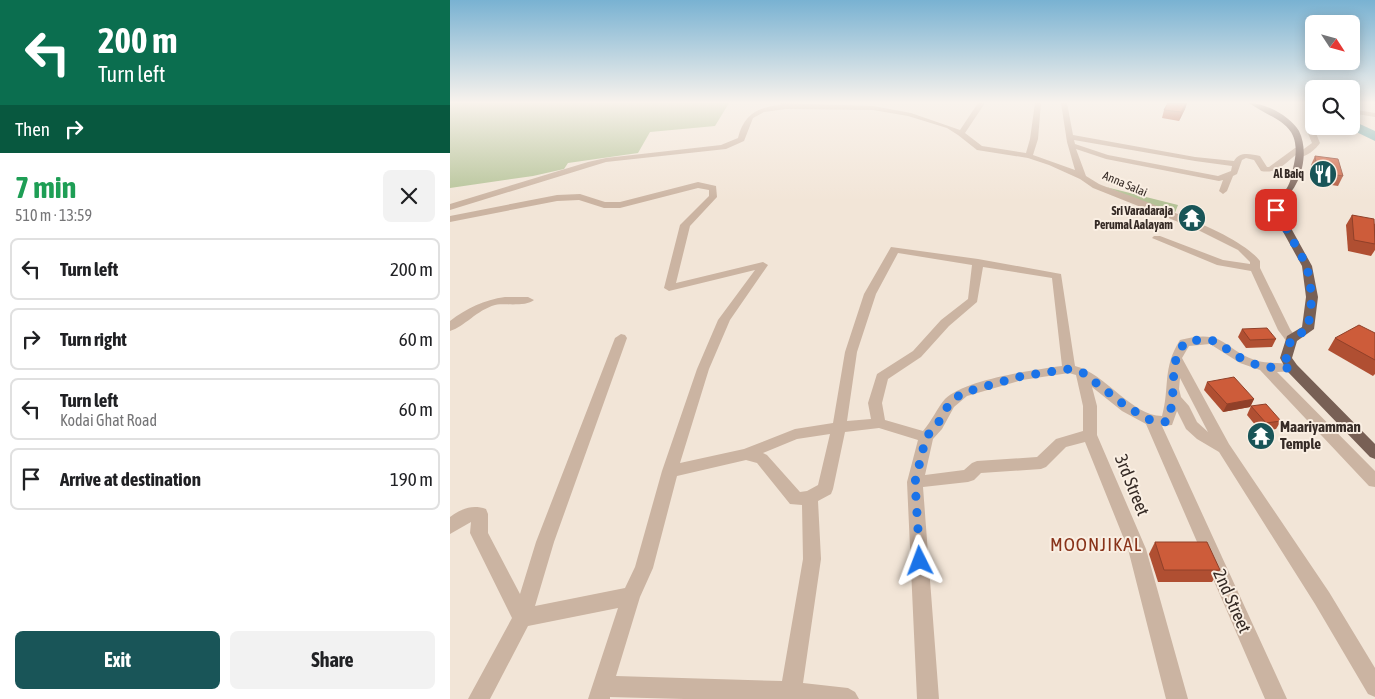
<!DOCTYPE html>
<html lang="en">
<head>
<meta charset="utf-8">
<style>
	body { margin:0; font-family:"Asap Condensed",sans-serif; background:#f2f2f2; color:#202124; height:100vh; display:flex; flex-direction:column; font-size:19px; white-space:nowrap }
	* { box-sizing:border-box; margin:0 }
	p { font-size:16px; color:#757577 }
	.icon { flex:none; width:28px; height:28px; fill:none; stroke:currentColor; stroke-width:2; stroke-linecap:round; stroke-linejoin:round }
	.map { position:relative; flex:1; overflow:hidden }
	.side { display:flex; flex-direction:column; background:#fff; width:450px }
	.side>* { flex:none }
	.top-card { background:#0b6e4f; color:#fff; overflow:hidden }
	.needle { width:32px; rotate:126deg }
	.tools { position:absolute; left:855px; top:15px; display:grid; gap:10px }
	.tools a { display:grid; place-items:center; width:55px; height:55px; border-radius:8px; background:#fff; box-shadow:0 2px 12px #0003; font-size:25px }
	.pin { position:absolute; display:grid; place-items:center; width:42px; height:42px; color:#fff; margin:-21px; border-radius:10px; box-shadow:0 2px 8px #0006 }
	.me { position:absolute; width:55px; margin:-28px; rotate:357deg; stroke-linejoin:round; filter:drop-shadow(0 0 4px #0008) }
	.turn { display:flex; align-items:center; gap:18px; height:105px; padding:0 15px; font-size:22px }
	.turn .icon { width:65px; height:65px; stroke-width:2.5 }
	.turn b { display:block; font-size:35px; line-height:42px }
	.then { display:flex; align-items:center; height:48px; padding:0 15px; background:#0003; gap:10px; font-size:19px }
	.round { display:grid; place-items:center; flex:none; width:52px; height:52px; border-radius:8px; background:#f2f2f2 }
	.headline { display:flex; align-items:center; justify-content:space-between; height:85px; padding:0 15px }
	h1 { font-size:30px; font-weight:700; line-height:38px; color:#1e9e55 }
	.primary-button { display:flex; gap:10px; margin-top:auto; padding:10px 15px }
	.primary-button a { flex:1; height:58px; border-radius:8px; background:#195558; color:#fff; font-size:20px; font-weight:700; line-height:58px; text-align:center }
	.primary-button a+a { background:#f2f2f2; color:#202124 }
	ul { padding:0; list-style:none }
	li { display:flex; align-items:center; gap:15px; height:62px; margin:0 10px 8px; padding:0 5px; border:2px solid #e0e0e0; border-radius:8px }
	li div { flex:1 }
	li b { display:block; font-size:19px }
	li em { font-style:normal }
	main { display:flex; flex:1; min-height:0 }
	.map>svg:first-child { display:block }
	.green { fill:#b4c296 }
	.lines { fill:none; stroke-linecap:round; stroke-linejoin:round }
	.river { fill:#74afb1; fill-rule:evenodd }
	.minor { fill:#cbb4a2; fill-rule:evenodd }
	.major { fill:#786055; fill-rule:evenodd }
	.wall { fill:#b04f32 }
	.shaded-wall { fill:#904029 }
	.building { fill:#cd5c3a; stroke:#904029 }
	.route { stroke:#1a73e8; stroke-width:9; stroke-dasharray:0 16.2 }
	.labels { text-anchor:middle; stroke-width:4; stroke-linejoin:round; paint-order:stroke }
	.far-poi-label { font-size:12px; font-weight:bold; fill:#352a25; stroke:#faefe3; text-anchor:end }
	.far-street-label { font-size:12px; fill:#352a25; stroke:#faefe3 }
	.poi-label { font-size:15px; font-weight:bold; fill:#352a25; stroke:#faefe3; text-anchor:start }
	.near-street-label { font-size:18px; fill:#352a25; stroke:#faefe3 }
	.near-neighbourhood-label { font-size:19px; letter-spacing:1px; fill:#88331a; stroke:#faefe3 }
</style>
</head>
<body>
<main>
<section class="side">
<div class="top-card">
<div class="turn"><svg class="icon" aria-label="left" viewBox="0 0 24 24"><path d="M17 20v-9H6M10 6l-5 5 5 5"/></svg><div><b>200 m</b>Turn left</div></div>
<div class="then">Then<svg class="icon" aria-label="right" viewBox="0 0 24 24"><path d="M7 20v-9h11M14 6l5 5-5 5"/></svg></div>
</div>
<div class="headline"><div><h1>7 min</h1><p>510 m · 13:59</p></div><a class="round"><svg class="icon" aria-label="close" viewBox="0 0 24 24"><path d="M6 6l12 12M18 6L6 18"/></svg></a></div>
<ul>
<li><svg class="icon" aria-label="left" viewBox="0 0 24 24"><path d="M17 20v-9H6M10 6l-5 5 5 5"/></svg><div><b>Turn left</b></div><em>200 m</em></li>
<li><svg class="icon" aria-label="right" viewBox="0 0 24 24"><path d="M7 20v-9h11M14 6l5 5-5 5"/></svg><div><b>Turn right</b></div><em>60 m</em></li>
<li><svg class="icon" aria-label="left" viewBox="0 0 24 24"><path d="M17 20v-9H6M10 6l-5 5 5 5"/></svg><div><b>Turn left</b><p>Kodai Ghat Road</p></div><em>60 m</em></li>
<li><svg class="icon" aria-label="arrive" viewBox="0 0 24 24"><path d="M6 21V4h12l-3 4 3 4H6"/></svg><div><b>Arrive at destination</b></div><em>190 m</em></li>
</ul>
<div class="primary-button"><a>Exit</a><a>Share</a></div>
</section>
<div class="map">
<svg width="925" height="699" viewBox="0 0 925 699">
	<rect width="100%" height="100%" fill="#f2e5d7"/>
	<!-- green -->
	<g class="green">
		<path d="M0,103h279l-14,23 -65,6 -12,21 -70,10 -4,6 -31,7 -83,12z"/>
		<path d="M656,187l72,18 -4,10z"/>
	</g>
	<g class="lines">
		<!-- river -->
		<path class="river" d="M901,120l24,11v10l-29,-14 5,-1z"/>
		<!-- minor -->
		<g class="minor">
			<path d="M330,103l93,3 38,7 49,17 18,-27h7l-20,30 17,13 44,7 4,-14 5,-36h6l-3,36 -5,16 42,15 -8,-28 -6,-39h6l6,32 122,22 39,4c5,-10 17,-7 26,-5l7,11h2l26,-19h6v3l11,-8 -5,-12v-12l7,-5 1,17 5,12c-5,7 -14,15 -23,14v-3c-12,9 -19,20 -36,17l-7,-11 -8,-2 -4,2 -5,14 -4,2 -6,15 -4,3 -4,-3 4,-11 -4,1 -113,-22 -30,-10 10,27 13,8c39,16 137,46 161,77v7l30,61 7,10 -2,3h-8l-9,-12 -27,-59 -34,-6 -65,-27 2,-2h6l63,24 27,4v-2l-12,-12 -42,-21 -103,-41 -13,-9 -31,-14 -21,-7 -51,-8 -19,-15 -11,-7 -39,-12 -35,-6 -87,-1 -22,3 -11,6 -9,23 -18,8 -120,13 -156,48v-6l138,-42 18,-4 115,-13 17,-7c6,-24 20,-31 43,-33zM624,140l121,21 37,5 -1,5 -13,5 -110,-21 -33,-11z"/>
			<path d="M901,109l24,4v4l-24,-4z"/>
			<path d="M248,182l18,4 1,11 -27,29 -14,57 87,-21 5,3 -38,55 -21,49 -29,94 64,-14 51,-20 38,-6 12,-71 19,-58 27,-47 87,12 83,15 14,92c30,7 57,50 87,50 8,-28 0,-48 18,-76 47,-12 42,10 78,21 13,3 26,1 39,4l1,3 -1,3 -20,1 98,99v16l-6,-1 -109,-116 -20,-7 -30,-19 -21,2 -7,12 47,86 100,148 46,76v29l-7,-3 -53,-90 -96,-152 -22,-13 -11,-10 -9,-18 -5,14 -10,1 125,273h-22l-119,-275 -24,-13 -30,-24 5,19v29l49,114 42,150h-22l-38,-150 -43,-107 -19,5 -20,20 -5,2 -60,4 -7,7 -6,2 -45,5 16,212h-22l-10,-217 11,-42 -39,-12 -34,4 -12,57 -2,5 -13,7 3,58 -18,124 45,5 7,4 4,7h-175l-74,-2v2h-22l30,-91 -90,18 -38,73h-22l44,-81 -42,-85 1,-11 -21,12v-17c11,-8 22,-13 36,-8l2,5v19l32,61 16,-52 79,-204 6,-4 4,1 2,3 -73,204 -19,64 90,-18 10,-21 27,-96 35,-102 21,-49 37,-50 -86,21 -5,-3 16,-63 29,-29v-6l-11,-2 -78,20h-16l-25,-8 -22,1 -107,21v-6l107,-21 23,-1 25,8h15zM448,253l74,12 -4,34 -27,21 -28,31 -36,23 -9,29 3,16 -24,2 10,-69 19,-58zM533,267l69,11 10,88c-29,4 -96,13 -117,33 -8,9 -13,22 -22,32l-38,-11 -3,-17 6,-24 33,-22 28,-31 28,-24zM619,373l7,2 7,31v25l-27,8 -19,18 -60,4 -5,2 -8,7 -39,5 8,-36 9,-10 12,-22 13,-11 55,-16zM730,378l28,54 -11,-10 -8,-16 -8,-9 -2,-8zM380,434l-12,51 -11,6 -7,1 -33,-37 -4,-2 34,-14zM296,460l11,3 33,41 12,1 1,54 -21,122 -166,-5 24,-79 13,-29 24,-92z"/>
			<path d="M55,297h23l6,3c-8,7 -28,3 -39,5 -18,5 -31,22 -45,26v-10c17,-13 34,-21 55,-24z"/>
		</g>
		<!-- major -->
		<path class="major" d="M799,103c17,0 41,13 50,28 11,22 2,57 -18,71v8l31,56 6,31 -4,32 -17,12 -5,17 5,7 78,79v15l-5,-2 -83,-86 -7,-13 7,-22 15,-9 4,-30 -4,-31 -31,-56c2,-16 11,-12 17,-24 4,-7 4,-15 6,-22 9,-41 -19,-43 -45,-61z"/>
	</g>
	<!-- wall -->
	<g class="wall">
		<path d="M718,103h19l-2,6 -6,12 -17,-3 2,-8z"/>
		<path d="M865,156l28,20 -5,10 -26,-4 -1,-17z"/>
		<path d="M902,215l23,9v26l-4,6 -23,-5 -2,-26z"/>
		<path d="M792,329l34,10 -4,8 -26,1 -8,-11z"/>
		<path d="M925,333v41l-2,2 -45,-26 7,-12z"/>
		<path d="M757,382l47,17 -4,8 -27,5 -19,-22z"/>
		<path d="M801,406l30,15 -5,8 -15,3 -14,-17z"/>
		<path d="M705,542l65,28 -8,12h-54l-9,-28z"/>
	</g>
	<!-- shaded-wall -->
	<g class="shaded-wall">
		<path d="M736,103h1l-2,6 -6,12 2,-9z"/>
		<path d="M804,399l-4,8 -27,5 4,-8z"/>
	</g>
	<!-- building -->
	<g class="building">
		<path d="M718,103h18l-5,9 -17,-2z"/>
		<path d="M865,156l23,3 5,17 -26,-4z"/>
		<path d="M902,215l22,4 1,25 -21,-4z"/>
		<path d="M909,325l16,8v27l-40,-22z"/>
		<path d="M817,328l9,11 -26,1 -8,-11z"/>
		<path d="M784,377l20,22 -27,5 -20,-22z"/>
		<path d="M816,404l15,17 -15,2 -15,-17z"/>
		<path d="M705,542h52l13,28h-56z"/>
	</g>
	<!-- sky -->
	<linearGradient id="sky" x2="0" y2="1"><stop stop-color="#79b2d2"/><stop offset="0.51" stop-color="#f9f3ed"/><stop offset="1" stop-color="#f9f3ed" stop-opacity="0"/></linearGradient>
	<rect width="925" height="201" fill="url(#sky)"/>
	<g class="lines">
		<!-- route -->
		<path class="route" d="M470,561l-5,-79 11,-45 11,-12 12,-21 13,-11 60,-17 47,-7 13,3 45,35 25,14 15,1 7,-24 -2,-9 4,-31 8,-15c37,-10 33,4 61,17 15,8 31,8 47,8l-6,-10 5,-19 17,-10 4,-32 -5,-31 -31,-56"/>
	</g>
	<!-- icons -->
	<defs>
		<symbol id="restaurant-disc" viewBox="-11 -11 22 22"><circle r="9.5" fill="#195558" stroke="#faefe3"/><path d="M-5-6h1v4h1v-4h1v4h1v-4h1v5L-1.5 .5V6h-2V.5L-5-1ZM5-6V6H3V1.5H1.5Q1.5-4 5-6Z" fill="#fff"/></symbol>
		<symbol id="temple-disc" viewBox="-11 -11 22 22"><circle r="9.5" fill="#195558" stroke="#faefe3"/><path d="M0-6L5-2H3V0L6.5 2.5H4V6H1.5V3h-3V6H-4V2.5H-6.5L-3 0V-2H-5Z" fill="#fff"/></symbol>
	</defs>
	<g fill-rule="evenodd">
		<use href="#restaurant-disc" x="857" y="158" width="32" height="32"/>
		<use href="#temple-disc" x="726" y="202" width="32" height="32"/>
		<use href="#temple-disc" x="795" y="420" width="32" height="32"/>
	</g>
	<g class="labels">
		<!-- far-poi labels -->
		<g class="far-poi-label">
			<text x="854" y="178">Al Baiq</text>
			<text x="723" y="215">Sri Varadaraja<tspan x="723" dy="14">Perumal Aalayam</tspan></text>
		</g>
		<!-- far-street labels -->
		<g class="far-street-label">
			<text transform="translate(675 184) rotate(23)" y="4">Anna Salai</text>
		</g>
		<!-- poi labels -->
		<g class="poi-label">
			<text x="830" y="432">Maariyamman<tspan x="830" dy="17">Temple</tspan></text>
		</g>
		<!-- near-street labels -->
		<g class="near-street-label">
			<text transform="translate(682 485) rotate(68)" y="6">3rd Street</text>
			<text transform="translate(782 601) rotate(66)" y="6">2nd Street</text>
		</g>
		<!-- near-neighbourhood labels -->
		<g class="near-neighbourhood-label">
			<text x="646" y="551">MOONJIKAL</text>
		</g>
	</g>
</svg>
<div class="tools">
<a><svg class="needle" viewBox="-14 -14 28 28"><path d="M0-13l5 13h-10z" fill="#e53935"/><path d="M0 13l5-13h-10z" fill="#757577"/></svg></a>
<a><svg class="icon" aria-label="search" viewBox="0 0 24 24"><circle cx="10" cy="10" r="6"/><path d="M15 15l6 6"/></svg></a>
</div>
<div class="pin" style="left:826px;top:210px;background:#d93025"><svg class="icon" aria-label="arrive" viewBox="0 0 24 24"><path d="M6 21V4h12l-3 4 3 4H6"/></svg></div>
<svg class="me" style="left:470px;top:561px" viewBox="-20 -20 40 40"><path d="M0-17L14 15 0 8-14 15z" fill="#1a73e8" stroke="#fff" stroke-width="4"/></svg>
</div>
</main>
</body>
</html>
